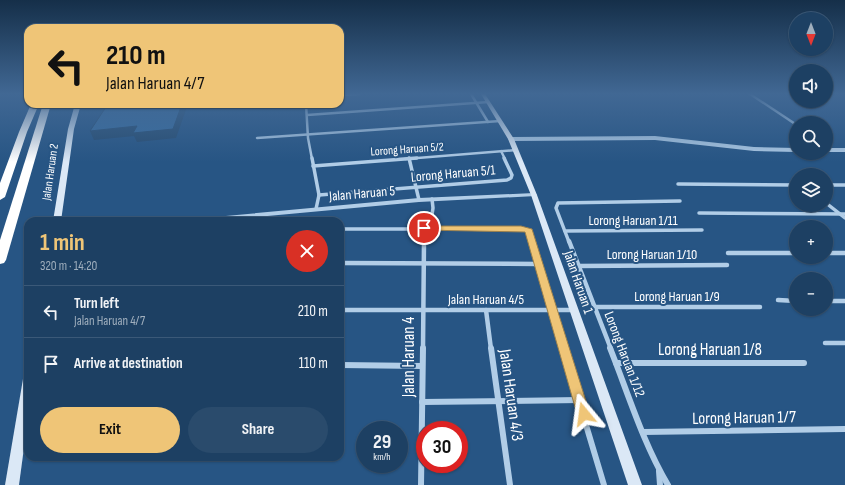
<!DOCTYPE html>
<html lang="en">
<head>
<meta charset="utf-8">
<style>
	body { margin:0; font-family:"Sofia Sans Condensed",sans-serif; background:#2a4b6c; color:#f1f3f6; height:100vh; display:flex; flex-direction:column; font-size:15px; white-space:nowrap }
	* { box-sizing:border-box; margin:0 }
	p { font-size:13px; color:#a0afbe }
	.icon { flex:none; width:22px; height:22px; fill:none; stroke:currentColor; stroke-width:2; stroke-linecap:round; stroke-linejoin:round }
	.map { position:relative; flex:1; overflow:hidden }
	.sheet { position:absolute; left:24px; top:217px; width:320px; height:244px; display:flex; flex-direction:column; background:#1d4063; border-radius:12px; box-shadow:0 1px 3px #0004,0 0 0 1px #3b5978 }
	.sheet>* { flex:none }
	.hud { position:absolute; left:24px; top:24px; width:320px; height:84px; border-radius:12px; box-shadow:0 1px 3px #0004,0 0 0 1px #3b5978; background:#efc577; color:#111; overflow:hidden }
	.needle { width:26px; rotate:180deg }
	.controls { position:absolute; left:789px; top:12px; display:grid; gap:8px }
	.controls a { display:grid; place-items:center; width:44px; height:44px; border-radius:50%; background:#1d4063; box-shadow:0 1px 3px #0004,0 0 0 1px #3b5978; font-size:20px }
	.speed { position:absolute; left:356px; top:421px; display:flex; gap:8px; font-size:20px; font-weight:700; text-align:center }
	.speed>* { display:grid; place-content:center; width:52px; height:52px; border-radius:50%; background:#1d4063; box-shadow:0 1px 3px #0004,0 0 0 1px #3b5978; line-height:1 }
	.speed small { font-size:10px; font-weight:400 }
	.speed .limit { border:6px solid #d22; background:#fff; color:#111 }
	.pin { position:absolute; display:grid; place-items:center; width:34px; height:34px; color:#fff; margin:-17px; border:2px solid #fff; border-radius:50%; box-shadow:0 1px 4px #0007 }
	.me { position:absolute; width:44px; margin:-22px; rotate:344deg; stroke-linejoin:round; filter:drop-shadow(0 0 3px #0008) }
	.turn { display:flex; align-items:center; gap:14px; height:84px; padding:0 16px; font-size:18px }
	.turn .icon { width:52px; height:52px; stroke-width:2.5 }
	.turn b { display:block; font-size:28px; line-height:34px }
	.round { display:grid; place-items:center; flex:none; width:42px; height:42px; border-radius:21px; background:#2a4b6c }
	.head { display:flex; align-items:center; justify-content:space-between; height:68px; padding:0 16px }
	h1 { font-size:24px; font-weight:700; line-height:30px; color:#efc577 }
	.action { display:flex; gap:8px; margin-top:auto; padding:8px 16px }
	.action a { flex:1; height:46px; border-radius:24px; background:#efc577; color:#111; font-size:16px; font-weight:700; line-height:46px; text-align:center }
	.action a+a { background:#2a4b6c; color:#f1f3f6 }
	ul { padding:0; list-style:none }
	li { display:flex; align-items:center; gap:12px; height:52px; padding:0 16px; border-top:1px solid #3b5978 }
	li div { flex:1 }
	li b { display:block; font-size:15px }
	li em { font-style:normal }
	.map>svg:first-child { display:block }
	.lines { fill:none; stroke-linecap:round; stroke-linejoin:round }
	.minor-far3 { stroke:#b1cde7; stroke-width:2.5 }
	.minor-far2 { stroke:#b1cde7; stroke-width:3.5 }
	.minor-far1 { stroke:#b1cde7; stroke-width:4.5 }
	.minor { stroke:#b1cde7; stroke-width:6 }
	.tertiary { fill:#b1cde7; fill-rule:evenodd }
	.secondary { fill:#dbe8f6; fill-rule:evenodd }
	.motorway { fill:#fff; fill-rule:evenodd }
	.wall { fill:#305e8a }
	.shaded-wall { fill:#274c70 }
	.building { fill:#386da0; stroke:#274c70 }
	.route { fill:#efc577; stroke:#9b804d }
	.labels { text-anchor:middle; stroke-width:4; stroke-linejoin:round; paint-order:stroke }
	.far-street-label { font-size:12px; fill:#fff; stroke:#275584 }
	.street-label { font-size:14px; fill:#fff; stroke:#275584 }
	.near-street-label { font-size:17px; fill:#fff; stroke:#275584 }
</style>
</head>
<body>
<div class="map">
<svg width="845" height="485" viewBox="0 0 845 485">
	<rect width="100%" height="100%" fill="#275584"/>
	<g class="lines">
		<!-- minor-far3 -->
		<g class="minor-far3">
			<path d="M471,94l17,28"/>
			<path d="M340,95l19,-1"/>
			<path d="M306,104l2,34 4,21"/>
			<path d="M307,115l181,-13"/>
			<path d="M257,138l243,-17"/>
			<path d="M501,151l4,8"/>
			<path d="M405,159l111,-9"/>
		</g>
		<!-- minor-far2 -->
		<g class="minor-far2">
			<path d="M312,158l7,37 -3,14"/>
			<path d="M409,158l10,42"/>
			<path d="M313,166l104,-8"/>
			<path d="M678,184l118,1"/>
			<path d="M826,185h19"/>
			<path d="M319,195l188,-15 4,-2 1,-3 -8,-17"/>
			<path d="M826,203l19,15"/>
			<path d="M699,213l146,1"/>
			<path d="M430,228l3,-20 -1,-9"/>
			<path d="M340,229h181l7,2 3,11"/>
			<path d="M565,231l137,-1"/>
			<path d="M424,242v-14"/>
			<path d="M569,242l-13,-34 2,-5 122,-2"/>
		</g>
		<!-- minor-far1 -->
		<g class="minor-far1">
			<path d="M531,241l32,108"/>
			<path d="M569,241l42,108"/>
			<path d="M728,253h68"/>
			<path d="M826,253h19"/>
			<path d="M340,263l199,1"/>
			<path d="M578,266l149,-1"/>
			<path d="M778,300l18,1"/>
			<path d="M826,301h19"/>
			<path d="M594,307h166"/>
			<path d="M340,310h234"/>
			<path d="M486,310l5,39"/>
			<path d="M825,343h20"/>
			<path d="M423,349l1,-108"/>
		</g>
		<!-- minor -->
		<g class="minor">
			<path d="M491,348l19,137"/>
			<path d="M563,348l41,137"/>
			<path d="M610,348c18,45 33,95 58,137"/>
			<path d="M616,363h188"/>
			<path d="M340,365l82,1"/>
			<path d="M422,402l158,-2"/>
			<path d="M643,432l202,-3"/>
			<path d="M659,471l1,14"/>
			<path d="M421,485l2,-137"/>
		</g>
		<!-- tertiary -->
		<g class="tertiary">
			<path d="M748,94h4l44,29v3z"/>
			<path d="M655,136l99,11 42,1v4l-42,-1 -99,-11 -144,1 -3,-2 3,-2z"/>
			<rect x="826" y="148" width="19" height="4"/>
			<path d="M534,193l2,1 1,1 -1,1 -117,6 -205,19h-24l3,-2 226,-21z"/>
		</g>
		<!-- secondary -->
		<g class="secondary">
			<path d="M481,94h4l29,45 23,56 105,290h-14l-97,-290 -23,-56z"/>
			<path d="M75,104h6l-7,25 -13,92h-8l15,-92z"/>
			<path d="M28,374v44l-9,67h-14l18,-106 1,-3z"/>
		</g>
		<!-- motorway -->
		<g class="motorway">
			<path d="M31,104h8l-12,28 -22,65 -5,3v-17l19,-51z"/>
			<path d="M43,104h8l-45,156 -2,3 -4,1v-24z"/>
		</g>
	</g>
	<!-- wall -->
	<g class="wall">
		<path d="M785,94h11v5h-1l1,-2z"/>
		<path d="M826,94l9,1 -5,8 -13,-2h9z"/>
	</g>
	<!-- shaded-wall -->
	<path class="shaded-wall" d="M182,104h6l-12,34 -39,4 -3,-6 -40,4 -4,-9 47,-5z"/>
	<!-- building -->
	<g class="building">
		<path d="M826,94h9v1z"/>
		<path d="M108,104h74l-9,25 -40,4 4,-7 -47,5z"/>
	</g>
	<!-- sky -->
	<linearGradient id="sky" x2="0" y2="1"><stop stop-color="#152f49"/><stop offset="0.58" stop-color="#416894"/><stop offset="1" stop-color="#416894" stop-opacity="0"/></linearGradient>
	<rect width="845" height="162" fill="url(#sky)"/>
	<!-- route -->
	<path class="route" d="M424,226h97l11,3 58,185 -2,4 -4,2 -5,-2 -2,-4 -52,-182 -104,-2 -2,-2z"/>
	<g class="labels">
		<!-- far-street labels -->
		<g class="far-street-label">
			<text transform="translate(407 149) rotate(-4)" y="4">Lorong Haruan 5/2</text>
			<text transform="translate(50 172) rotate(-82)" y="4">Jalan Haruan 2</text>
		</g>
		<!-- street labels -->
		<g class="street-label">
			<text transform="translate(453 173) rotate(-5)" y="5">Lorong Haruan 5/1</text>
			<text transform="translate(362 193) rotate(-5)" y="5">Jalan Haruan 5</text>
			<text x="633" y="225">Lorong Haruan 1/11</text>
			<text x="652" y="259">Lorong Haruan 1/10</text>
			<text transform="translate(579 282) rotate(71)" y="5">Jalan Haruan 1</text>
			<text x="677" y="301">Lorong Haruan 1/9</text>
			<text x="486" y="304">Jalan Haruan 4/5</text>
			<text transform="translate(625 354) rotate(69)" y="5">Lorong Haruan 1/12</text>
		</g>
		<!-- near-street labels -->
		<g class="near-street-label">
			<text x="710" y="355">Lorong Haruan 1/8</text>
			<text transform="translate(408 357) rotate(-90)" y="6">Jalan Haruan 4</text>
			<text transform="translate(512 395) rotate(82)" y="6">Jalan Haruan 4/3</text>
			<text transform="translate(744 417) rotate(-1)" y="6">Lorong Haruan 1/7</text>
		</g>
	</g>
</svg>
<div class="controls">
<a><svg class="needle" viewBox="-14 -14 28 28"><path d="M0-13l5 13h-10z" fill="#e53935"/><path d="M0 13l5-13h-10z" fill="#a0afbe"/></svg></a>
<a><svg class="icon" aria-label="sound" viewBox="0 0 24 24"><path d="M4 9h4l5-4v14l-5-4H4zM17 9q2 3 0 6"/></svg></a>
<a><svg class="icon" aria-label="search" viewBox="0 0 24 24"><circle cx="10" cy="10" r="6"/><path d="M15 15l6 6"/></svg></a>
<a><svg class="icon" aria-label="layers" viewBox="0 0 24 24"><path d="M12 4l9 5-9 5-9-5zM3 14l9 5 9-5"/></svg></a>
<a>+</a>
<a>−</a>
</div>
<div class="speed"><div>29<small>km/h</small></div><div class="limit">30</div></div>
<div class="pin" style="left:424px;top:228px;background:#d93025"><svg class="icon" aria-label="arrive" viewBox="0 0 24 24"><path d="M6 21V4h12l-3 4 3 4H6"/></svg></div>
<svg class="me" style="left:584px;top:414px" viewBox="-20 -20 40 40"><path d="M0-17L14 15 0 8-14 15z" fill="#efc577" stroke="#fff" stroke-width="4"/></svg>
<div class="hud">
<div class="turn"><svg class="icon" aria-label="left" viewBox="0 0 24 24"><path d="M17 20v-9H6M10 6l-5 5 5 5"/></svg><div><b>210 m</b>Jalan Haruan 4/7</div></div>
</div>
<section class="sheet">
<div class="head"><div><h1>1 min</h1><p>320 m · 14:20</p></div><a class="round" style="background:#d93025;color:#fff"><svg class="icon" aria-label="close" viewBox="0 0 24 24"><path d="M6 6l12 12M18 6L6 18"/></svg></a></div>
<ul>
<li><svg class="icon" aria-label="left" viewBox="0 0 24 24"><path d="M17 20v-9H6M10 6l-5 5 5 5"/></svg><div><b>Turn left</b><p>Jalan Haruan 4/7</p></div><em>210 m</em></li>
<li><svg class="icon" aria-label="arrive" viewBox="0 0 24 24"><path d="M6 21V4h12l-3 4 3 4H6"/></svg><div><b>Arrive at destination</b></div><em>110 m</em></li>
</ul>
<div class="action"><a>Exit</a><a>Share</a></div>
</section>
</div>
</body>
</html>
